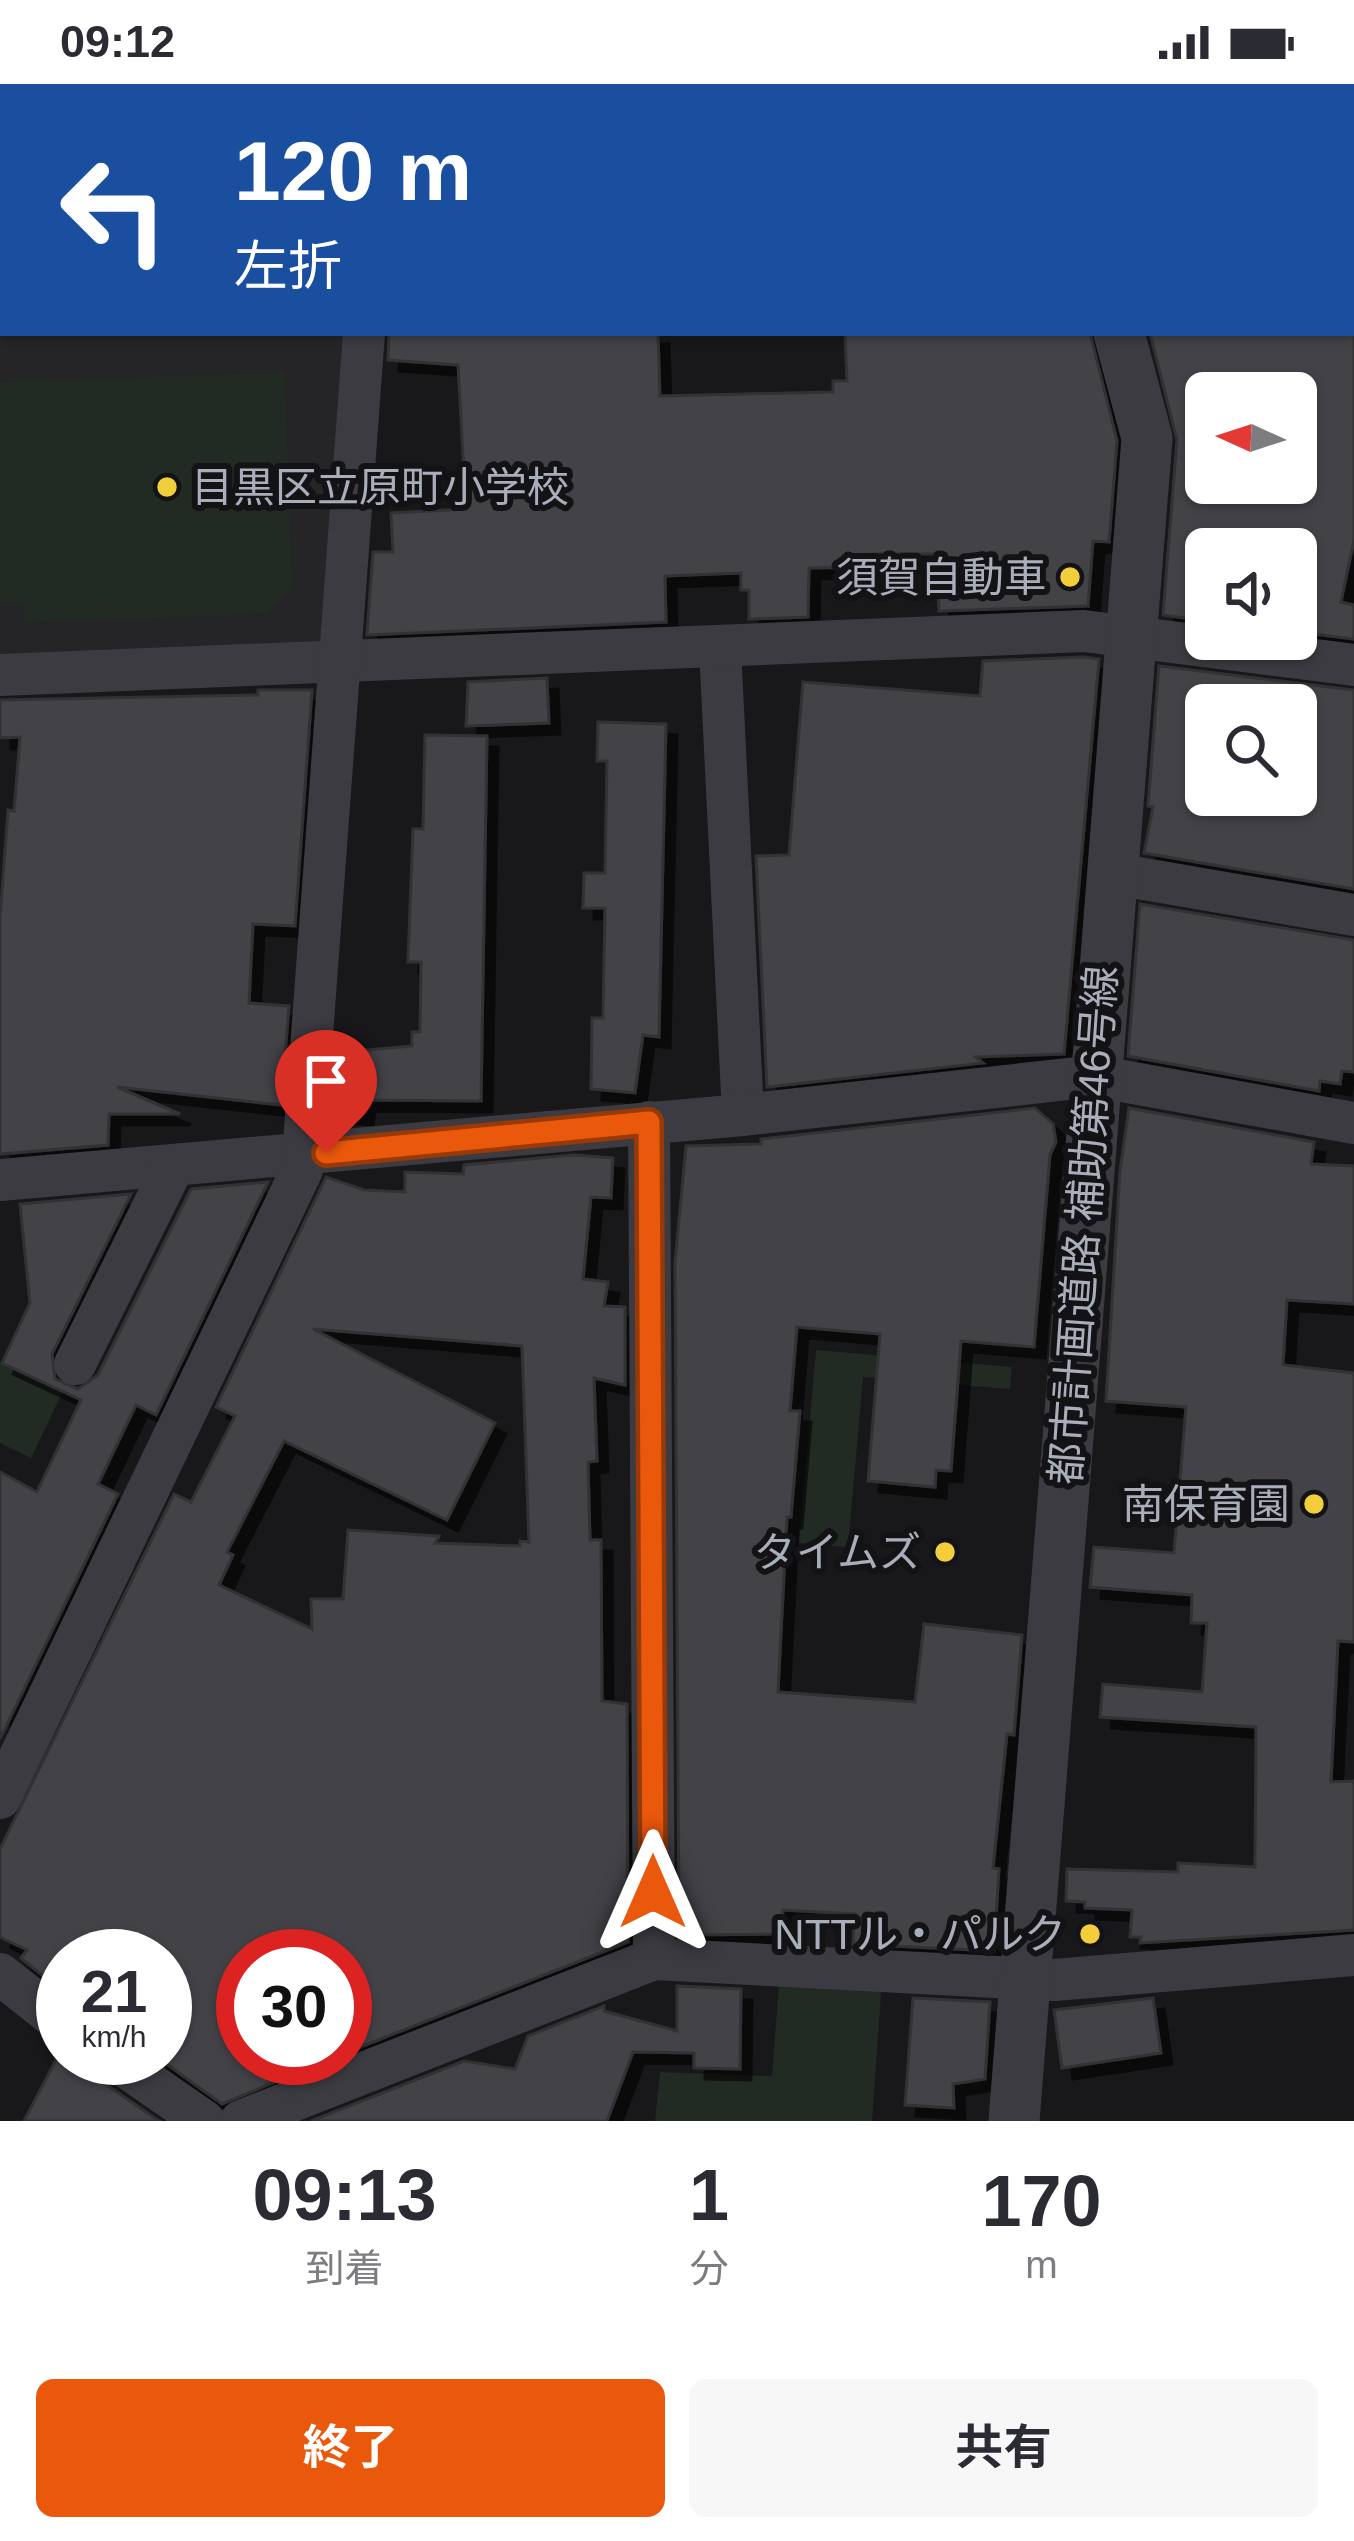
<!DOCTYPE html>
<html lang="ja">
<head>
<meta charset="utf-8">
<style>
	body { margin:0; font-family:Helvetica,"Noto Sans JP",sans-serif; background:#f7f7f7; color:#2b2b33; height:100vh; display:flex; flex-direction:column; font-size:45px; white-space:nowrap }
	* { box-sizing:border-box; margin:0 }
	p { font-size:39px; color:#7c7c81 }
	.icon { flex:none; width:66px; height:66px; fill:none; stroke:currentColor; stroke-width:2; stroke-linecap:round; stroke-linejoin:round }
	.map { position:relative; height:2037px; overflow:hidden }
	.details { display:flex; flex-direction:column; background:#fff; flex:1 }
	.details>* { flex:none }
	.top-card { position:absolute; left:0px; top:0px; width:1356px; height:252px; box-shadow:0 3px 9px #0004; background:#1a4fa0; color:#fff; overflow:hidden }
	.needle { width:78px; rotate:273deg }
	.tools { position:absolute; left:1185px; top:288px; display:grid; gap:24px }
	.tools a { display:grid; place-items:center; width:132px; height:132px; border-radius:18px; background:#fff; box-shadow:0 3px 9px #0004; font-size:60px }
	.speed { position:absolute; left:36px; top:1845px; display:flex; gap:24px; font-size:60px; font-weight:700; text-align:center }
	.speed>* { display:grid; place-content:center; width:156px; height:156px; border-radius:50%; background:#fff; box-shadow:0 3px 9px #0004; line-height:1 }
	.speed small { font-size:30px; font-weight:400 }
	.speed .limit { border:18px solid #d22; background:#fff; color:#111 }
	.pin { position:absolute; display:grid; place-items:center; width:102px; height:102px; color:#fff; margin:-123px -51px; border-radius:50% 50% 50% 0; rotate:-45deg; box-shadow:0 0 12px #0007 }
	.pin .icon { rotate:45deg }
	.me { position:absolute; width:132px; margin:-66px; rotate:0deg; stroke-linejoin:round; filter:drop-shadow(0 0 9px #0008) }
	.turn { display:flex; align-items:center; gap:42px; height:252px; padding:0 36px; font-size:54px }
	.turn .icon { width:156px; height:156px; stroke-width:2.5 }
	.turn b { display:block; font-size:84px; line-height:102px }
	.eta { display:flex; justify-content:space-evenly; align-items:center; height:204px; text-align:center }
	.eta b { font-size:72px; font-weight:700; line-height:84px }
	.primary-button { display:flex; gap:24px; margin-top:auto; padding:24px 36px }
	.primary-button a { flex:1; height:138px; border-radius:18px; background:#ea580c; color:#fff; font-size:48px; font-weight:700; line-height:138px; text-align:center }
	.primary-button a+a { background:#f7f7f7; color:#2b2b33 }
	.status { display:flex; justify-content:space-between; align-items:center; height:84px; padding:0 60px; background:#fff; direction:ltr }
	.status svg { height:33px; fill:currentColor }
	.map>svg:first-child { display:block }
	.built { fill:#252427 }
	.green { fill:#222a24 }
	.building { fill:#434247; stroke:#333236; stroke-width:3; fill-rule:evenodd; filter:url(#shadow) }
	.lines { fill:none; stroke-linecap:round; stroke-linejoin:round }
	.minor { stroke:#3b3b41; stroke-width:42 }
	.tertiary { stroke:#3b3b41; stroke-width:51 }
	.route-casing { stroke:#983908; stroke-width:30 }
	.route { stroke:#ea580c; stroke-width:21 }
	.poi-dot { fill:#f1ce3a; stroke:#131315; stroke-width:4.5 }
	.labels { text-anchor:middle; stroke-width:12; stroke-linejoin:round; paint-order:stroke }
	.poi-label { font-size:42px; fill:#aaadba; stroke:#131315; text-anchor:end }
	.street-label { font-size:42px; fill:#aaadba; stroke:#131315 }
</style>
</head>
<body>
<div class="status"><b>09:12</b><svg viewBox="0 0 49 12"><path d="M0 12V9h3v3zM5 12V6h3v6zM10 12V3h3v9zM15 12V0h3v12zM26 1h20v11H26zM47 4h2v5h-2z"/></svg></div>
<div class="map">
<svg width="1354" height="2037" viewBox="0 0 1354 2037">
	<defs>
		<filter id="shadow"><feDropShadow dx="11" dy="11" stdDeviation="0" flood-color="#0009"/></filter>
	</defs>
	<rect width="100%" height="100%" fill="#18181a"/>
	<!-- built -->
	<path class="built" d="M0,143l3,106h343l-23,309 -323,14z"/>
	<!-- green -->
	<g class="green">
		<path d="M285,288l7,214 -25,28 -243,9 -1,-20 -23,1v-222z"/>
		<path d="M816,1266l196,17 -2,22 -147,-12 -15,170 -49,-4z"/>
		<path d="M0,1278l63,29 -32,67 -31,-15z"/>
		<path d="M780,1887l102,8 -10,142h-217l5,-49 112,4z"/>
	</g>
	<!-- building -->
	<g class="building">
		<path d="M389,249h269l2,63 173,-4v-11h14l-2,-48h245l27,108 -8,101 -16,-1 -5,65 -149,5 -2,-57h-65v13l-63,1 -1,49 -59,2v-29h-8v-17l-76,3 1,46 -299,13 6,-83h20l-2,-39 75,-4 -8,-144 -70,-5z"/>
		<path d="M1150,249h204v207l-13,62 13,3v34l-58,-7v-83h-90v72l-43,-6 14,-175zM1206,309h95l-5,90h-90z"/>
		<path d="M1083,573l16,2 -35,395 -88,3 7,6 -216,24 -11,-231 33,-1 14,-173 177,14 3,-35z"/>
		<path d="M1159,582l195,24v199l-210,-36 9,-46 -5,-1zM1206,621h90v90h-90z"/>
		<path d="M547,594l2,45 -83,3 2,-44z"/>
		<path d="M258,606h54l-17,236 -42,-2 -4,79 40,3 -8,99 -164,-18 63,27h-71l-1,31 -108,9v-235l8,-109 6,1 6,-74 -20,1v-38l258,-5z"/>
		<path d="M598,638l68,2 -7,313 -16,-2 -8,58 -44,-4 1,-71h11l2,-110h-22l1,-35h21l2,-112h-10z"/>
		<path d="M425,651l62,1 -6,365 -117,-1 -2,14 -30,-3 4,-58 76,-7v-14h8l1,-70h-13l5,-133h10z"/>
		<path d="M1140,820l214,36v132l-12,-1 -2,13 -20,-3 -1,10 -191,-35z"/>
		<path d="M1035,1024l18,16 3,18 -6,13 -16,192 -73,-6 -10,130 -15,-1 -1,17 -67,-6 12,-147 -83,-7 -7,84h10l-9,106h-4l-9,175 137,10 9,-78 98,11 -8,100 -7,-1 -14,134 6,1 -5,82 -141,-7 2,-30 -72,-4 -2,24 -102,1 -4,-672 11,-117 75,-2v-5z"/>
		<path d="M1129,1024l185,34 -3,22 43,2v138l-67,-4 -4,65 71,8v269l-16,-1 -7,141 23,-1v149l-214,13 1,-6h-11l2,-27 -47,-2v-6l-19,-1 1,-32 111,3v-9l77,4 1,-140 -156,-10 3,-33 99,8 5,-69h-16l1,-28 -102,-8 4,-40 80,6 12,-146 -80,-6 14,-230z"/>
		<path d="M574,1071l39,3 -2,40 -20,-1 -8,82 25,3 -4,24 21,1v78l-31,-7 3,83 -9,1 2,78h11l1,161 25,3 1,238 -283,111v-97h-102v102h89l-110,46 -64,-46h7v-102h-102v16l-9,13 -33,-27 6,-8 -27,-13v-88l174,-355 17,8 44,-86 -19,-9 110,-230 38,13 41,2v-20l58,2 1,-9zM313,1245l209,17 7,196 -9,-1v5l-85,-3 4,-7 -91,-6 -5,69h-32l1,30 -93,-44 14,-30 -6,-3 57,-111 163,79 48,-97z"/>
		<path d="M268,1098l-112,233 -20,-10 -38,79 20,10 -118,245v-267l37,20 44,-92 -79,-37 28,-60 -10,-99 111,-10 -79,160 3,25 23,10 20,-14 93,-186z"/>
		<path d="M677,1902l64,3 -1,80 -46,-1v-15l-61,-1 -26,69h-296l153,-60 51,8 13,-33 76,-30v5l73,20z"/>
		<path d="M913,1914l77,4 -5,77 -32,5 1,24 -49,-3z"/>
		<path d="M1153,1914l8,55 -99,15 -8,-58z"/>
		<path d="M57,1974h31l10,21 61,42h-135z"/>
	</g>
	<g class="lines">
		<!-- minor -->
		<g class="minor">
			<path d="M379,3l1,-3"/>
			<path d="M720,564l23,467"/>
			<path d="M0,591l1084,-44 270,34"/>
			<path d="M1109,789l245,42"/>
			<path d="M649,1038l5,837"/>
			<path d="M0,1096l743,-65 352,-39 259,47"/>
			<path d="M75,1280l93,-187v-11"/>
			<path d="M0,1714l302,-628 62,-837"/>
			<path d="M0,1890l63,50"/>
			<path d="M113,1974l91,63"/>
			<path d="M241,2037l413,-162 400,21 300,-25"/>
		</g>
		<!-- tertiary -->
		<g class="tertiary">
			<path d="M1053,0v3"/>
			<path d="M1014,2037l133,-1683 -28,-105"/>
		</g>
	</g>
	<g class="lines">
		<defs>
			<path id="route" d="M326,1069l323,-31 4,770"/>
		</defs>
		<!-- route casing -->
		<use href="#route" class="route-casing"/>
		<!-- route -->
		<use href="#route" class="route"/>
	</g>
	<!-- markers -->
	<g class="poi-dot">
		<circle cx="167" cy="403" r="12"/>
		<circle cx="1070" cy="493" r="12"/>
		<circle cx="1314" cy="1420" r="12"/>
		<circle cx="945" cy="1468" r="12"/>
		<circle cx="1090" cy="1850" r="12"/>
	</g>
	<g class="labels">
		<!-- poi labels -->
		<g class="poi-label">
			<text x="191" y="418" text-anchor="start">目黒区立原町小学校</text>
			<text x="1046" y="508">須賀自動車</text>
			<text x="1290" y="1435">南保育園</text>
			<text x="921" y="1483">タイムズ</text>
			<text x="1066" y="1865">NTTル・パルク</text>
		</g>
		<!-- street labels -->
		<g class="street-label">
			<text transform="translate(1083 1141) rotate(-86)" y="15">都市計画道路 補助第46号線</text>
		</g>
	</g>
</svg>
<div class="tools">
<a><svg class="needle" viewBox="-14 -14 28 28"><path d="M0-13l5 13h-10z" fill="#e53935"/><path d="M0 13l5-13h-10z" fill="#7c7c81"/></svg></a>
<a><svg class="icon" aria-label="sound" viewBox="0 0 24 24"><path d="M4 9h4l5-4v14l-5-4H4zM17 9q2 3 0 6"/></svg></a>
<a><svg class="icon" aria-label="search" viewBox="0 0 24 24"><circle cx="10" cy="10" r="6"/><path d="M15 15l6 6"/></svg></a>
</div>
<div class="speed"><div>21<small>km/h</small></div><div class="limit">30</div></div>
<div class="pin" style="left:326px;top:1069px;background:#d93025"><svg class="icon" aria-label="arrive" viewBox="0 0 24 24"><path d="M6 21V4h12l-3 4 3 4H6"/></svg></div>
<svg class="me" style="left:653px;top:1808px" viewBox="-20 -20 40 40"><path d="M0-17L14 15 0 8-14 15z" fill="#ea580c" stroke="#fff" stroke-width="4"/></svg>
<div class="top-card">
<div class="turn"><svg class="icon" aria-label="left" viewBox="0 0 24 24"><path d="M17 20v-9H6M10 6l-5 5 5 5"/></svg><div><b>120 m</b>左折</div></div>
</div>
</div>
<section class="details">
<div class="eta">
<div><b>09:13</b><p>到着</p></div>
<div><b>1</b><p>分</p></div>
<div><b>170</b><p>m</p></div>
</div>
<div class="primary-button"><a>終了</a><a>共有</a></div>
</section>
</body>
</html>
